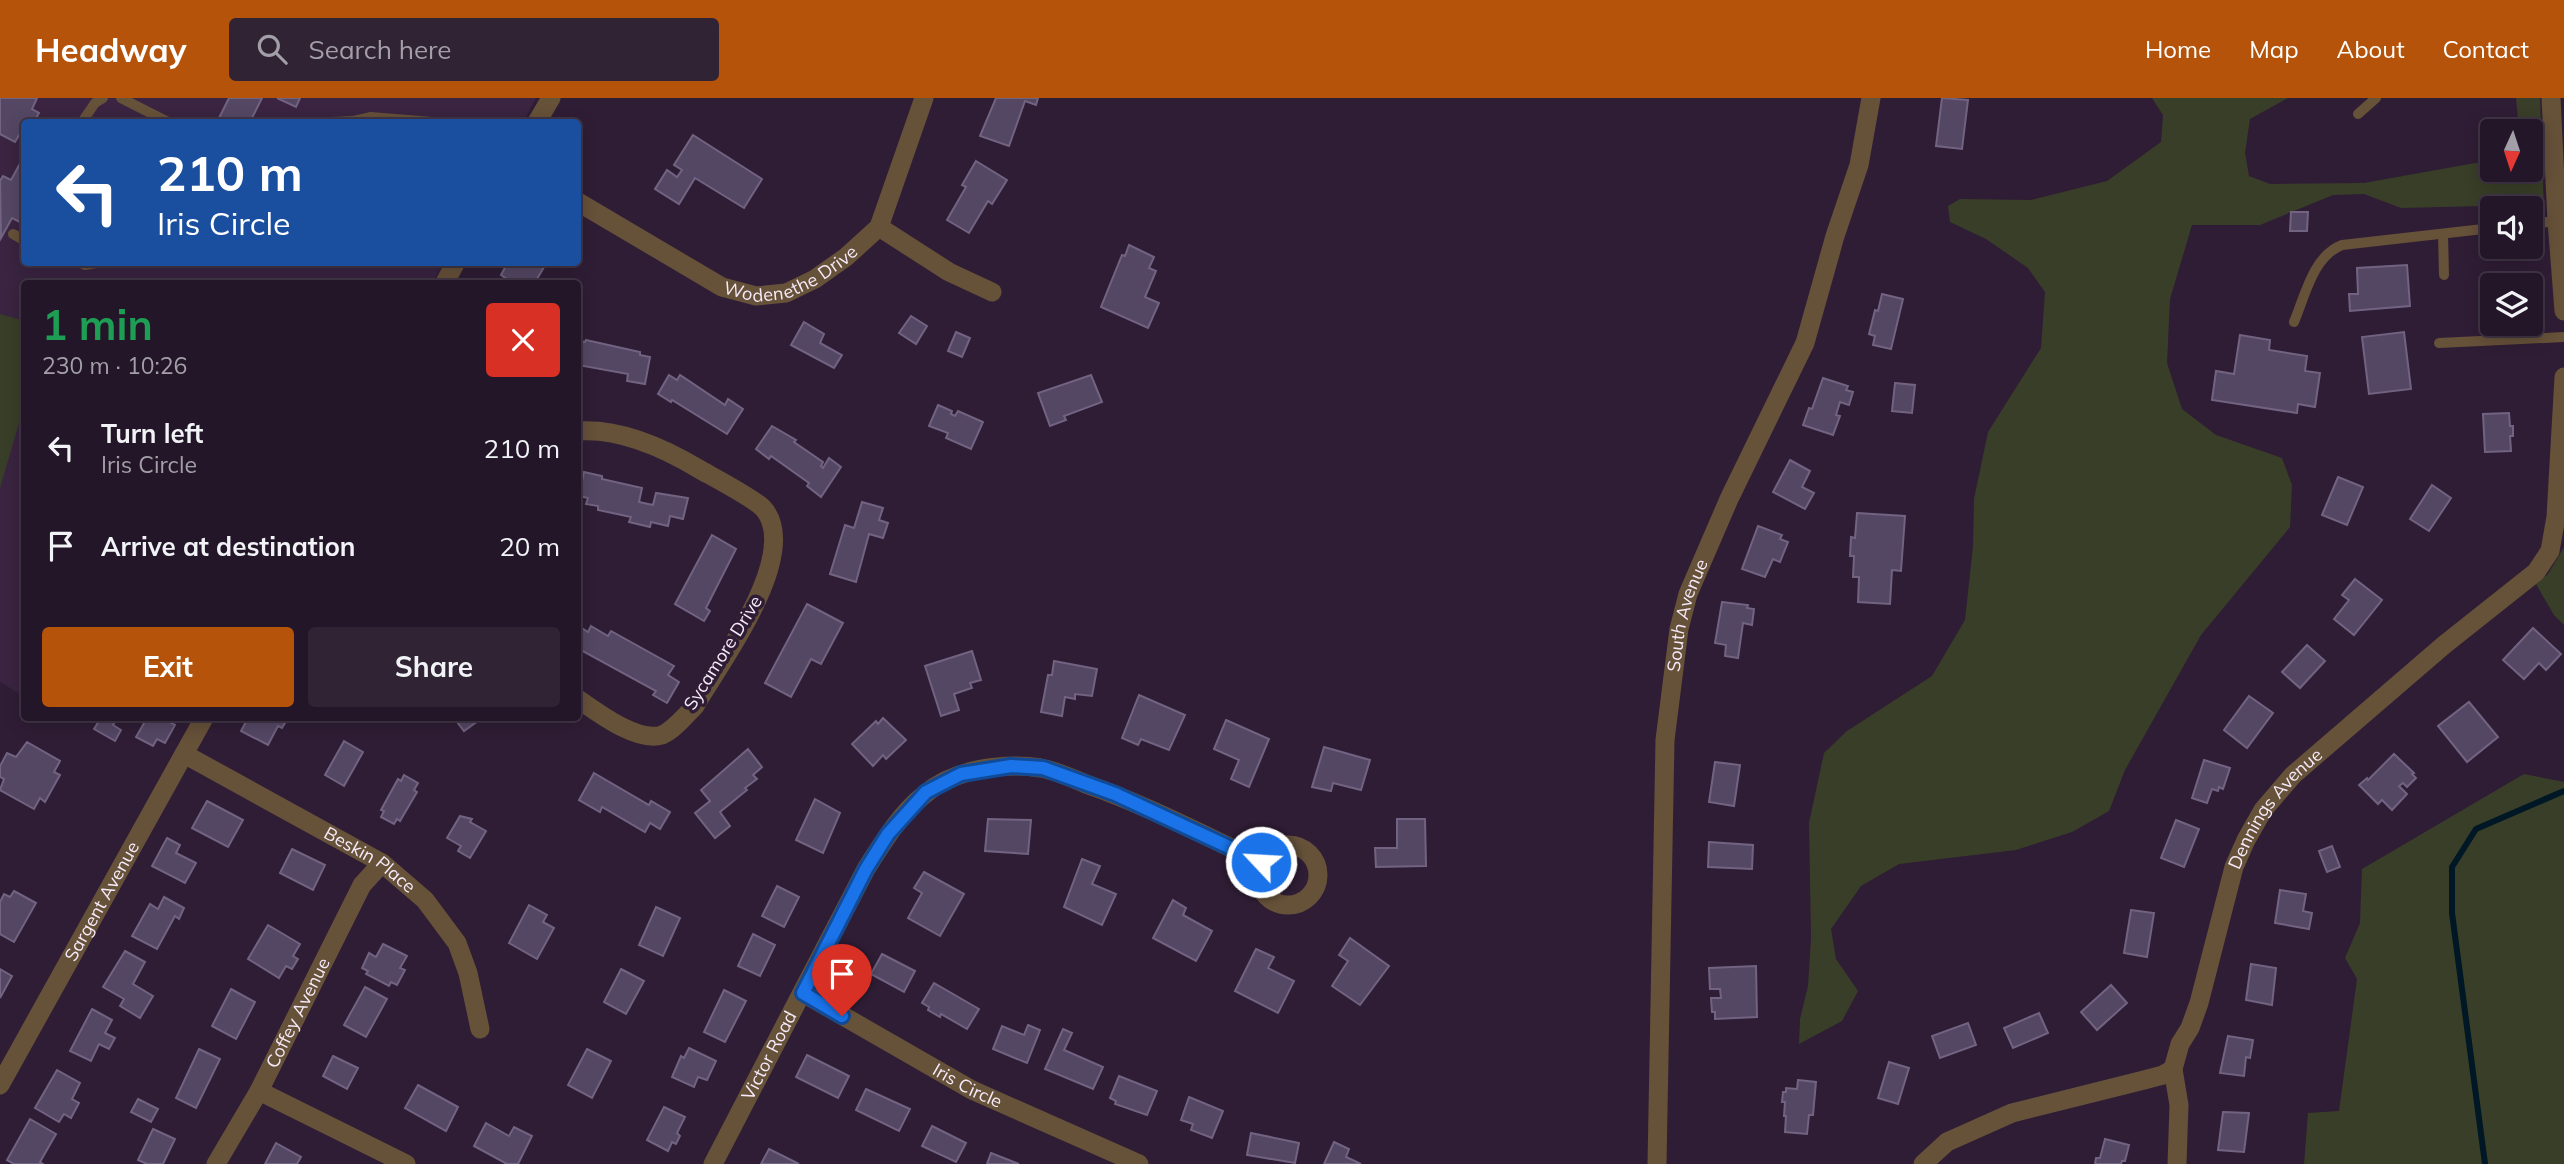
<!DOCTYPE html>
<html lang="en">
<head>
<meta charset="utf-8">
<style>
	body { margin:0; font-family:Mulish,sans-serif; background:#2f2334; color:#f1f3f6; height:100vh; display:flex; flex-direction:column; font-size:26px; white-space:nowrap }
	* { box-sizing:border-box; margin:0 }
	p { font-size:23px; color:#a39fa8 }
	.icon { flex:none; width:38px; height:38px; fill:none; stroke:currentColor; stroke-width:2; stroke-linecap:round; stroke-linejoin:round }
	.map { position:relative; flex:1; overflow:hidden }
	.drawer { position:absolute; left:21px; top:182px; width:560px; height:441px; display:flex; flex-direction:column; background:#231628; border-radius:7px; box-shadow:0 4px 18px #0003,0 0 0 2px #403545 }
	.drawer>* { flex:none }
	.hud { position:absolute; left:21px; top:21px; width:560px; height:147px; border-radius:7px; box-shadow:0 4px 18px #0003,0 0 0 2px #403545; background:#1a4fa0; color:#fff; overflow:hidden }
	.needle { width:46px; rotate:183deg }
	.fabs { position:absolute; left:2480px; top:21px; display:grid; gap:14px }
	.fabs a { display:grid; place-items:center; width:63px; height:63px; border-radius:7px; background:#231628; box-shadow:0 4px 18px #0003,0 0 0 2px #403545; font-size:35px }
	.pin { position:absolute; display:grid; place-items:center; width:60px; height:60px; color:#fff; margin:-72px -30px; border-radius:50% 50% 50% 0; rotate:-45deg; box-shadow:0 0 7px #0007 }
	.pin .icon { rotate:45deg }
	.me { position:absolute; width:77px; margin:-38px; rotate:295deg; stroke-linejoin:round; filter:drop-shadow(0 0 5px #0008) }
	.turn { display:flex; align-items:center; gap:24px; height:147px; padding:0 21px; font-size:32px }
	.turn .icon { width:91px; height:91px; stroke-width:2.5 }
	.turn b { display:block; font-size:49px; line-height:60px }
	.round { display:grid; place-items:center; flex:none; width:74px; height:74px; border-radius:7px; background:#2f2334 }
	.overview { display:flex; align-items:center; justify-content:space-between; height:119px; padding:0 21px }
	h1 { font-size:42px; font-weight:700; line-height:52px; color:#1e9e55 }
	.action { display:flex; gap:14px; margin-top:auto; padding:14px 21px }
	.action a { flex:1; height:80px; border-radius:7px; background:#b45309; color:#fff; font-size:28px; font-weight:700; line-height:80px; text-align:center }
	.action a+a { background:#2f2334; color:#f1f3f6 }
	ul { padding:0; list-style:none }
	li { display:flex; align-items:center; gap:21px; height:98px; padding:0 21px }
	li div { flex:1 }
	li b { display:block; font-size:26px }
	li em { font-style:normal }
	header { display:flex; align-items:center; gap:42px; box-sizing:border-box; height:98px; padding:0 35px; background:#b45309; color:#fff }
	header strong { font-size:33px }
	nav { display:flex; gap:38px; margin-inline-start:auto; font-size:24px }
	.search { width:490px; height:63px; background:#2f2334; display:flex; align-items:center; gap:18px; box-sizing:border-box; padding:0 24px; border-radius:7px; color:#a39fa8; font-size:26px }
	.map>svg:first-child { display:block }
	.built { fill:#3a2441 }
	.green { fill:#393e28 }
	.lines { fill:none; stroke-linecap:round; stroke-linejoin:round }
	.stream { stroke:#001725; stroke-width:6 }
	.building { fill:#544764; stroke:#716381; stroke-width:2 }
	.lane { stroke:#665139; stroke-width:10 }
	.street { stroke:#665139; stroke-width:19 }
	.route-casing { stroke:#114b97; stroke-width:18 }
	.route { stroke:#1a73e8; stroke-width:12 }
	.labels { text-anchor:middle; stroke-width:7; stroke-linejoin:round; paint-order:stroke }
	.street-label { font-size:18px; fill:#f6eafa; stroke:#2f1d35 }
</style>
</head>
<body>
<header>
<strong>Headway</strong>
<div class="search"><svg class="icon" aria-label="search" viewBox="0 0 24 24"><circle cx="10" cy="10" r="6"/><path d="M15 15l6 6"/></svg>Search here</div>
<nav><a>Home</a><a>Map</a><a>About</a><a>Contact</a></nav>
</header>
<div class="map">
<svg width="2564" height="1066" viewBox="0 0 2564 1066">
	<rect width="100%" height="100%" fill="#2f1d35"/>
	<!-- built -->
	<path class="built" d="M0,0h536l-13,24h-499v140l420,1 -12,20 -408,1 -1,412 -23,-14z"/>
	<!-- green -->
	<g class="green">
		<path d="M2152,0h136l-38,21 -5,34 4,23 21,8 94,-1 128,-23v10h38v-39h-11l-3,-33h24l4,113 -13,2 -1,-5h-5l-1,-3 -123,3 -37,-14 -31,1 -73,30h-68l-22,74 -3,64 15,46 34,26 66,23 10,27 -2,42 -89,108 -76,135 -16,41 -37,21 -56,18 -117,14 -38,22 -30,43 5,30 22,32 -16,30 -43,23 1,-25 8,-33 3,-48 -2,-115 15,-70 23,-22 85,-55 33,-56 8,-74 1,-47 14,-67 53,-84 4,-56 -17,-24 -42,-29 -36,-17 -2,-16 12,-7 71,1 76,-19 54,-39 2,-27z"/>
		<path d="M0,216l24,7v85l-24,82z"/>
		<path d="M2564,449v78l-10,-10 -18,-31 12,-10z"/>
		<path d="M2524,676l40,8v382h-260l4,-51 31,-2 18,-132 -12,-21 15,-35 2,-54z"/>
	</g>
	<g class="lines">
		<!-- stream -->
		<path class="stream" d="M2485,1066l-33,-251v-46l24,-38 88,-38"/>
	</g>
	<!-- building -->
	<g class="building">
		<path d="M0,0h37l-5,11 7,4 -5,9h-10v5l-9,15 -15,-8z"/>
		<path d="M229,0h33l-12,24h-33z"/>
		<path d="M277,0h23l-4,9z"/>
		<path d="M996,0h42l-2,7 -11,-4 -16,45 -29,-10z"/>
		<path d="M1942,0l26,2 -6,49 -26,-3z"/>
		<path d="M693,37l69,44 -18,29 -49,-30 -16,26 -24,-15 12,-19 10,7 5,-7 -8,-5z"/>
		<path d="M23,60l1,66 -12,-6 -11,20 -1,-57 3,-5 8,4z"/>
		<path d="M976,63l31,19 -15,24 -4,-3 -19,32 -22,-13 19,-33 -4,-2z"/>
		<path d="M2291,114h17l-1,19h-17z"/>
		<path d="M1129,147l25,12 -5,11 7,3 -11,26 14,6 -11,25 -47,-21 21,-52 3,1z"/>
		<path d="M508,164h39l-13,22h-20l-13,-9z"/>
		<path d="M2407,167l3,41 -60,5 -1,-17h9l-1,-26z"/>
		<path d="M1882,196l21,5 -12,50 -18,-4 2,-9 -6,-2 6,-24 3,1z"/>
		<path d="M911,218l16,10 -11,18 -17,-11z"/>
		<path d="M804,224l20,12 -4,9 22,12 -8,13 -43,-23z"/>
		<path d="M956,234l14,6 -8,19 -14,-6z"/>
		<path d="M2404,234l7,57 -42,5 -7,-57z"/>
		<path d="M2240,237l30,5 -1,10 38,6 -2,15 15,2 -5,34 -17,-3 -1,9 -85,-13 4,-29 18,3z"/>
		<path d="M586,242l54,12v3l10,2 -5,27 -18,-3 1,-7 -50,-9v-24l7,1z"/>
		<path d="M669,277l8,5 3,-5 45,30 3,-6 15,10 -16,25 -55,-34 -1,2 -13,-8z"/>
		<path d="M1091,277l11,27 -38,14 2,4 -16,6 -12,-33z"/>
		<path d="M1823,280l25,8 -2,4 7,2 -4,13 -9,-3 -4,13 4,1 -7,19 -30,-10 6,-17 3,1z"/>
		<path d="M1895,285l20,2 -3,28 -20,-2z"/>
		<path d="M938,307l14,6 -1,3 4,2 3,-5 25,11 -12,27 -25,-11 2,-5 -19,-7z"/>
		<path d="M2509,315l1,13h3v10h-3l1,15 -26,1 -2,-38z"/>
		<path d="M772,328l24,14 -2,2 29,20 -2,4 2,2 6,-10 12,9 -20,30 -14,-11 2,-3 -38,-27 -2,3 -13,-10z"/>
		<path d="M1790,362l20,11 -8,16 12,6 -9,16 -32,-17z"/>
		<path d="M584,374l18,4v3l40,9 -3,14 14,3 3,-12 32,5 -5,21 -13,-3 -2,10 -17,-4 -1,5 -21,-5 2,-5 -33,-7v-4l-12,-2 2,-6 -9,-2z"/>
		<path d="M2338,379l25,10 -16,38 -25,-10z"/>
		<path d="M2432,387l19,13 -22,33 -19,-12z"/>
		<path d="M862,404l21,6 -4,12 9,3 -5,15 -14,-4 -13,48 -26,-8 15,-49 9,3z"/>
		<path d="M1857,415l48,3 -4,55 -9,-1 -2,34 -32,-2 1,-25h-6l1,-21h-4l1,-19 4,1z"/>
		<path d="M1758,428l24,9 -2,4 8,3 -8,20 -7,-3 -8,18 -23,-8z"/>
		<path d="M712,437l24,14 -30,59 4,3 -6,10 -29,-17z"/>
		<path d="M2355,481l27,21 -28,35 -20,-16 15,-19 -7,-5z"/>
		<path d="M1722,504l26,3 -1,3 7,1 -2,16 -9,-2 -5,35 -13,-2 1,-11 -11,-2z"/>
		<path d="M807,506l36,19 -22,41 -10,-5 -20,38 -26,-14z"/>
		<path d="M591,528l17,10 3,-5 63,35 -6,9 11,7 -12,21 -14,-8 3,-4 -75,-41 -1,2 -2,-1v-19l2,-5 8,5z"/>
		<path d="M2533,530l28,26 -15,16 -7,-7 -15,16 -21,-19z"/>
		<path d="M2307,547l18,16 -25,27 -18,-16z"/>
		<path d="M972,553l9,29 -11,3 2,5 -18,6 5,16 -18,6 -16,-50z"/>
		<path d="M1054,563l43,8 -5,27 -17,-2v5l-10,-2 -3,19 -21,-4 7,-37h4z"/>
		<path d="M1139,597l46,20 -16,35 -28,-11 -3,6 -16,-7z"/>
		<path d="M2249,598l24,17 -26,35 -23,-18z"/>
		<path d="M2469,604l29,35 -31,25 -29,-36z"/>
		<path d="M101,620h16l-4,7 8,5 -6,11 -21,-12z"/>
		<path d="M147,620h21l-2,2 9,5 -10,18 -8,-4 -4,7 -17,-9z"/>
		<path d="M248,620h40l-6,10 -4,-2 -10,19 -27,-14z"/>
		<path d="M454,620h28l-18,13z"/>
		<path d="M883,620l23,22 -20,19 -3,-4 -10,11 -21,-22 24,-23 2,3z"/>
		<path d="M1226,622l43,19 -20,48 -18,-8 8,-19 -25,-11z"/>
		<path d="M344,643l19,11 -19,34 -19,-11z"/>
		<path d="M27,644l33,19 -6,11 6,3 -15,27 -5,-4 -6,11 -34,-19 4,-11 -4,-2v-11l7,-13 9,4z"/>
		<path d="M1324,649l46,13 -9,30 -28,-7 -2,8 -19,-4z"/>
		<path d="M748,651l14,18 -9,8 4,4 -12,9 2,2 -27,22 10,14 -15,12 -20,-25 15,-12 -9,-11z"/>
		<path d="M2394,656l20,19 -2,1 4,4 -9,9 -4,-4 -4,3 8,8 -15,16 -10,-10 -4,4 -19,-19 8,-7 1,2z"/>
		<path d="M2204,662l26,8 -7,21 -4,-2 -1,4 -6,-2 -5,14 -15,-5z"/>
		<path d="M1715,664l25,3 -6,41 -25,-4z"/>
		<path d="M594,675l55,32 2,-4 19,11 -10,17 -10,-6 -5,9 -43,-25 -2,5 -21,-12z"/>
		<path d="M404,677l14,8 -4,7 3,2 -17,29 -3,-2 -3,5 -13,-7 3,-6 -3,-1 17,-31 3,2z"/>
		<path d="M815,701l25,14 -17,40 -27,-13z"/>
		<path d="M207,703l36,19 -15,27 -36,-19z"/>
		<path d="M460,718l12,3 -2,3 16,9 -16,27 -12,-7 3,-5 -14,-8z"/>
		<path d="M988,721l43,1 -3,34 -43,-3z"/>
		<path d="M1397,721h28l1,47 -50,1 -1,-19h22z"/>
		<path d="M2176,722l23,9 -15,38 -23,-9z"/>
		<path d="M167,740l13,7 -4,8 20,10 -11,20 -33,-17z"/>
		<path d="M1709,744l44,3 -1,24 -44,-2z"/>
		<path d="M2332,748l8,21 -13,5 -8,-21z"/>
		<path d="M292,751l33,16 -12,25 -33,-17z"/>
		<path d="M1082,761l18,7 -8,18 24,10 -14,31 -38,-18z"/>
		<path d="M924,774l40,22 -24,42 -32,-18 14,-25 -8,-5z"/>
		<path d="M777,788l22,11 -15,30 -22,-11z"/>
		<path d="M2280,792l26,4 -3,17 9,2 -3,16 -34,-6z"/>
		<path d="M14,793l22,12 -22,39 -14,-8v-32l4,-8 6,3z"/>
		<path d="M164,799l20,11 -5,11 -4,-3 -18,33 -25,-13 18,-32 8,5z"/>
		<path d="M1173,802l13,8 -3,7 29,16 -16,30 -43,-23z"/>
		<path d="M529,807l18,10 -4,7 11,6 -17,31 -28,-16z"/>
		<path d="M656,809l24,11 -17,38 -24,-11z"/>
		<path d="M2131,812l23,3 -7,44 -23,-4z"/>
		<path d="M268,827l32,19 -7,12 5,3 -6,10 -6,-3 -7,12 -31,-19z"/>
		<path d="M753,836l22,11 -15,31 -22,-10z"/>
		<path d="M1350,840l39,28 -29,39 -28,-19 16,-25 -9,-6z"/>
		<path d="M383,846l24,12 -7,12 5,2 -8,15 -6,-3 -2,4 -23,-12 2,-3 -6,-3 7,-15 7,4z"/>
		<path d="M1256,851l18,8 -6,11 26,13 -16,32 -43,-22z"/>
		<path d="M125,853l20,11 -12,22 20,12 -13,22 -20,-12 4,-7 -21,-12z"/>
		<path d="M882,856l33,17 -11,21 -33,-18z"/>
		<path d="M2251,866l25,4 -4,37 -26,-5z"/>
		<path d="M1756,868l1,51 -42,2v-7h-3l-1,-14h10l-1,-9h-10l-1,-21z"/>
		<path d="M0,871l12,7 -12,22z"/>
		<path d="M621,871l23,12 -18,33 -22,-12z"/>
		<path d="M934,885l45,26 -12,20 -26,-15 -1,3 -12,-7 1,-3 -7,-4z"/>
		<path d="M2111,887l16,18 -30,27 -16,-18z"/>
		<path d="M365,889l22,12 -21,38 -22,-12z"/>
		<path d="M231,891l24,13 -19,37 -24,-13z"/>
		<path d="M724,892l22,11 -21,41 -21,-10z"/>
		<path d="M92,911l20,11 -7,13 10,5 -6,11 -10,-5 -8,17 -21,-10z"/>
		<path d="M2039,915l9,20 -35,15 -9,-20z"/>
		<path d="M1968,925l8,22 -36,13 -8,-22z"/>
		<path d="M1028,927l12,5 -13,33 -34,-14 9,-23 22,9z"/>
		<path d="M1063,931l9,4 -8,17 39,17 -10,22 -48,-20z"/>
		<path d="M2228,938l25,4 -3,18 -4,-1 -2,19 -24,-3z"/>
		<path d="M689,950l27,13 -9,19 -9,-3 -4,10 -22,-10 9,-21 3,2z"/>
		<path d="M199,951l21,10 -24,49 -20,-10z"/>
		<path d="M587,951l24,12 -19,37 -24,-13z"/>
		<path d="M807,957l42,21 -11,22 -42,-21z"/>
		<path d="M333,958l25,12 -11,21 -24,-13z"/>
		<path d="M1889,964l20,6 -11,36 -20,-6z"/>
		<path d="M57,972l23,13 -8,16 7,4 -8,15 -7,-4 -5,8 -24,-14z"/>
		<path d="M1119,978l38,15 -10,24 -32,-11 1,-3 -6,-3z"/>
		<path d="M1798,982l18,2 -3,33h-4l-2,19 -22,-2 1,-16h-2l1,-14h-3l1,-10h3v-4l11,1z"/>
		<path d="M418,987l40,22 -12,24 -41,-23z"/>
		<path d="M866,991l44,20 -11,22 -43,-21z"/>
		<path d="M1189,999l34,14 -11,27 -21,-8 2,-6 -12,-4z"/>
		<path d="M138,1001l20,10 -7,13 -20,-10z"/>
		<path d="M664,1009l21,10 -8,16 3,3 -4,8 -4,-2 -4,9 -21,-11z"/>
		<path d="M2223,1014l26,1 -5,39 -26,-2z"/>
		<path d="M30,1021l26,15 -16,28 3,2h-29l-7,-4z"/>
		<path d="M486,1025l23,13 5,-9 18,9 -14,28h-11l-33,-18z"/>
		<path d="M932,1028l34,17 -10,19 -34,-16z"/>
		<path d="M153,1031l22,10 -12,25h-16l-9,-4z"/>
		<path d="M1251,1035l48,10 -4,20 -48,-8z"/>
		<path d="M2105,1041l24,6 -4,16h-3l-1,3h-26l1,-6h4z"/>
		<path d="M1334,1044l15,7 -3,8 15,7h-37z"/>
		<path d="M276,1045l25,14 -4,7h-32z"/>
		<path d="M769,1051l30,15h-38z"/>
		<path d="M991,1055l28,11h-32z"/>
	</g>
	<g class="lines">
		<!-- lane -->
		<g class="lane">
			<path d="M121,0l47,24"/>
			<path d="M2358,16l18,-16"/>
			<path d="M82,24l13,-19 8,-5"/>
			<path d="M331,24l22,-1 17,-4 63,5"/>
			<path d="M2530,126l27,-3"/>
			<path d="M13,136l11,6"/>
			<path d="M2443,136l1,41"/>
			<path d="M79,164l6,3 17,-3"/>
			<path d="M2294,224c11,-26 19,-66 48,-77l150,-17"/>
			<path d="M2439,245l125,-6"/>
		</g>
		<!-- street -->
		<g class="street">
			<path d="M2551,0l6,123 7,90"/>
			<path d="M537,24l14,-24"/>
			<path id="s1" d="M578,104l144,85 34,9 30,-3 29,-14 31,-22 33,-30 45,-129"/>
			<path d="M879,129l70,45 43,20"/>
			<path d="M444,186l12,-22"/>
			<path d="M578,333c41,-3 86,17 121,38 14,8 54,29 64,39 40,45 -44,156 -68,198 -9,9 -21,24 -33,29 -25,8 -65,-23 -84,-36"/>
			<path id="s2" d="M184,656l198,109 43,37 32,43 11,30 12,56"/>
			<circle cx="1288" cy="777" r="30"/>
			<path id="s3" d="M803,895l169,97 167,74"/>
			<path d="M2173,971l6,36 -2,59"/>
			<path id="s4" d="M0,987l204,-367"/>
			<path d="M259,993l147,73"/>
			<path id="s5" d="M216,1066l43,-73 103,-206 20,-22"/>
			<path id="s6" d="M713,1066l153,-295c17,-27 34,-55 59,-75 29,-25 79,-32 116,-26 15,3 31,10 45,16 60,21 117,51 175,78"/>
			<path id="s7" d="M1657,1066l8,-424 14,-111 9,-35 41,-95 76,-156 30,-107 24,-71 12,-67"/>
			<path id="s8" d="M1923,1066l24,-22 65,-29 128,-32 23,-6 10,-6 7,-25 10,-16 9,-25 35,-136 12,-27 17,-30 30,-35 151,-130 92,-73 14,-21 6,-34 8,-140"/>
		</g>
	</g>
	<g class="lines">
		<defs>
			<path id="route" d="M842,918l-39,-23 63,-124 22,-35 38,-42 35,-18 50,-8 32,2 72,26 146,68"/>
		</defs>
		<!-- route casing -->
		<use href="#route" class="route-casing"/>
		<!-- route -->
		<use href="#route" class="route"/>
	</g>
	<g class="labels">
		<!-- street labels -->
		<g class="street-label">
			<text dy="6" stroke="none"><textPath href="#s1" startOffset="242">Wodenethe Drive</textPath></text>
			<text dy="6" stroke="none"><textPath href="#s7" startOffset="551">South Avenue</textPath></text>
			<text transform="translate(723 555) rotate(-58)" y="6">Sycamore Drive</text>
			<text dy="6" stroke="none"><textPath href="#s8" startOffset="555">Dennings Avenue</textPath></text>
			<text dy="6" stroke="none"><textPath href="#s2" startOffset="214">Beskin Place</textPath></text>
			<text dy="6" stroke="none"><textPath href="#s4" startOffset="210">Sargent Avenue</textPath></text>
			<text dy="6" stroke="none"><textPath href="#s5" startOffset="172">Coffey Avenue</textPath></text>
			<text dy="6" stroke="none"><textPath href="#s6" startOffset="122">Victor Road</textPath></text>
			<text dy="6" stroke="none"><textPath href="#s3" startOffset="189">Iris Circle</textPath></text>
		</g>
	</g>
</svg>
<div class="fabs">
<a><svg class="needle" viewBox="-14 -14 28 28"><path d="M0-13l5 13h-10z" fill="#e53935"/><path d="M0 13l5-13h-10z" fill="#a39fa8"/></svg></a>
<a><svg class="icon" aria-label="sound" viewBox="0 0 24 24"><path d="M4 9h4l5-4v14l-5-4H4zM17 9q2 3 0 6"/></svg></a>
<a><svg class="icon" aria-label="layers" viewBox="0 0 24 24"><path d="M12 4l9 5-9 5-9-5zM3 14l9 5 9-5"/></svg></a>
</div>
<div class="pin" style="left:842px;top:918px;background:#d93025"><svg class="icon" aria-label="arrive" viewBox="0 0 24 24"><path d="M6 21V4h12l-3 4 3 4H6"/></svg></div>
<svg class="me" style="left:1261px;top:764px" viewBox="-20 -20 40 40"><circle r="17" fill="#1a73e8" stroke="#fff" stroke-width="3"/><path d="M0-11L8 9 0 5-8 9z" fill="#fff"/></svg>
<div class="hud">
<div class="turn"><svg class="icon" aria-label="left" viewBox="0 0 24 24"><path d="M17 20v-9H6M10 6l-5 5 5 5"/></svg><div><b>210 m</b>Iris Circle</div></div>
</div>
<section class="drawer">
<div class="overview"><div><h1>1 min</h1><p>230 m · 10:26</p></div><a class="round" style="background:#d93025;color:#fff"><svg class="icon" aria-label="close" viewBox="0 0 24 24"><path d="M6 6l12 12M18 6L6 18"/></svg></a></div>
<ul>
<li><svg class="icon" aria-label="left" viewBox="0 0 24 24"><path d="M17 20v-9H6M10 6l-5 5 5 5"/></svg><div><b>Turn left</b><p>Iris Circle</p></div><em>210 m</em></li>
<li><svg class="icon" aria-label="arrive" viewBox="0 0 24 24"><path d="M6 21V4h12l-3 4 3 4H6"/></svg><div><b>Arrive at destination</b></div><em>20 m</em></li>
</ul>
<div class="action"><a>Exit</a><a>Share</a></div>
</section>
</div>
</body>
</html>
